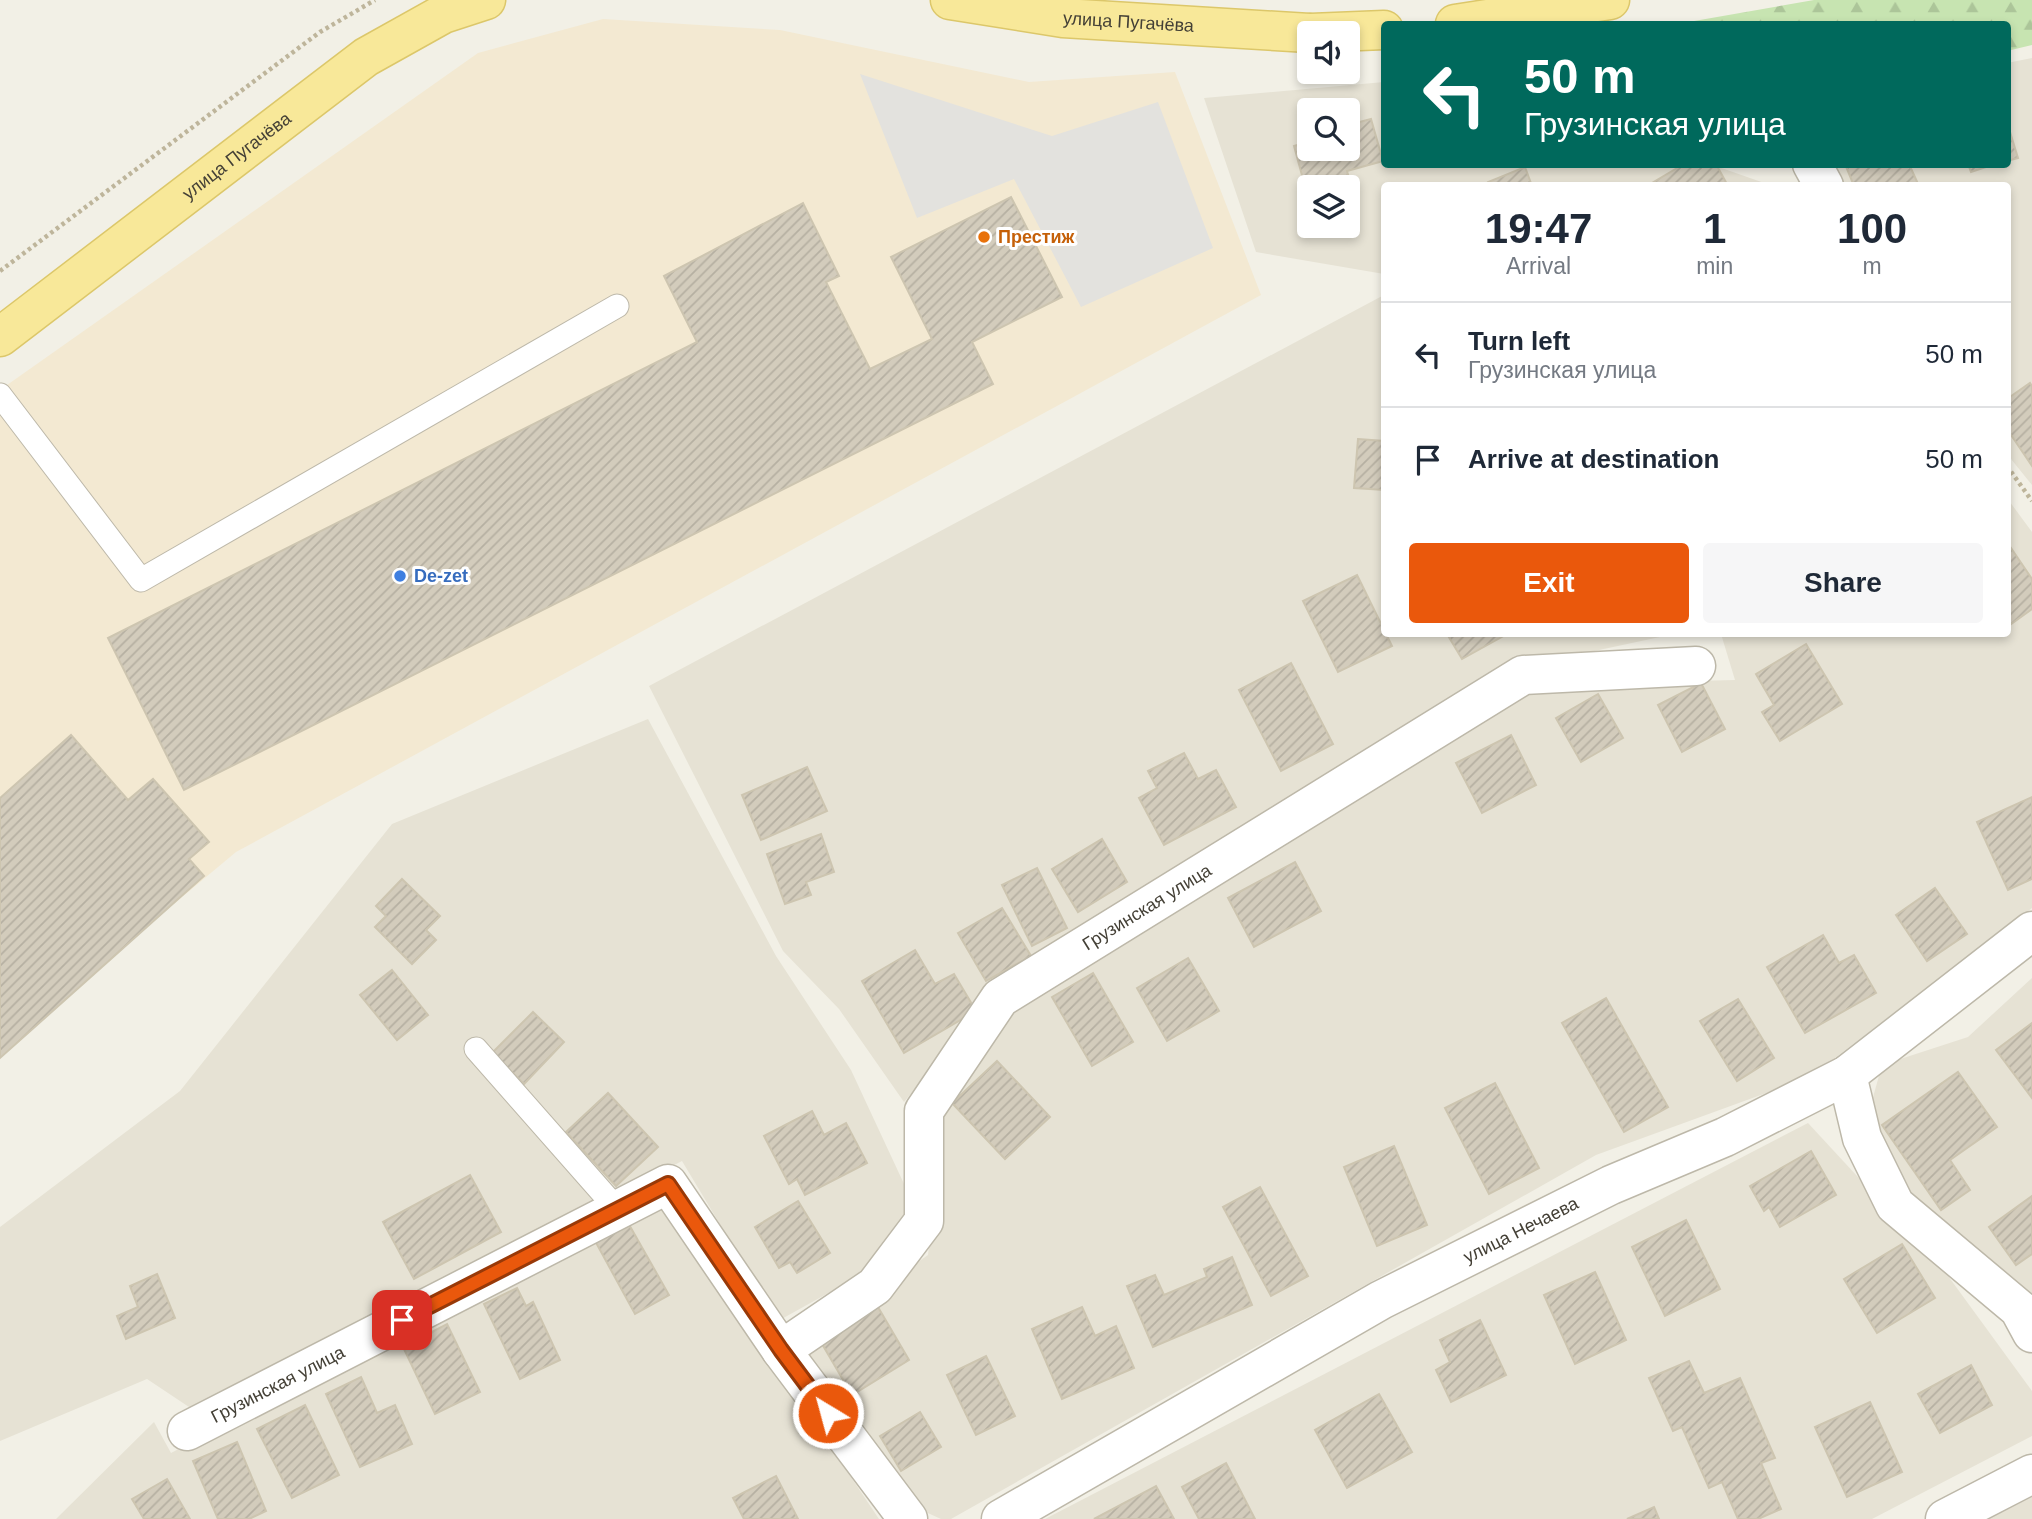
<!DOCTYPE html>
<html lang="en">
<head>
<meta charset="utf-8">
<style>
	body { margin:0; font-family:Arial,sans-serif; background:#f6f6f7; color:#1f2937; height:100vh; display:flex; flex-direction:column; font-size:26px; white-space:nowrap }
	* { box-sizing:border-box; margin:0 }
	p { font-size:23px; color:#747a83 }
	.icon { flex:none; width:38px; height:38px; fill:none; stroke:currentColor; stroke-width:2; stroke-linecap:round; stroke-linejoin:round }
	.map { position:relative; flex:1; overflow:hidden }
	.drawer { position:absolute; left:1381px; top:182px; width:630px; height:455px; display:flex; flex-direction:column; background:#fff; border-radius:7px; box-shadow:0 4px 10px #0003 }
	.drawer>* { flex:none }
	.banner { position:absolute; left:1381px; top:21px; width:630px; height:147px; border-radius:7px; box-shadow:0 4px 10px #0003; background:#00695c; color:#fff; overflow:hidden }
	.buttons { position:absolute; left:1297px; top:21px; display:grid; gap:14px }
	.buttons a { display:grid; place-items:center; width:63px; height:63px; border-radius:7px; background:#fff; box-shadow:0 4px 10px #0003; font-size:35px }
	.pin { position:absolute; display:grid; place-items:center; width:60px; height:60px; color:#fff; margin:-30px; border-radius:14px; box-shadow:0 4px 10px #0006 }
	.me { position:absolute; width:77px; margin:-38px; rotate:323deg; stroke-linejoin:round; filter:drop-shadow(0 0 5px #0008) }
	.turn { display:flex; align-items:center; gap:24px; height:147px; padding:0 28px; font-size:32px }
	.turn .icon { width:91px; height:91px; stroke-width:2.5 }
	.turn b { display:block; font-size:49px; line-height:60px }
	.eta { display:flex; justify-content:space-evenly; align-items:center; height:119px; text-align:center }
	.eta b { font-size:42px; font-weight:700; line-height:49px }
	.primary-button { display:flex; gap:14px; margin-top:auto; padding:14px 28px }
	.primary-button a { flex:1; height:80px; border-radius:7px; background:#ea580c; color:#fff; font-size:28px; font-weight:700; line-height:80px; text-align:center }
	.primary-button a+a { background:#f6f6f7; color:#1f2937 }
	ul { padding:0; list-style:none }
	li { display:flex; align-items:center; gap:21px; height:105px; padding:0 28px; border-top:2px solid #e0e1e3 }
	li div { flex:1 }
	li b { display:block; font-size:26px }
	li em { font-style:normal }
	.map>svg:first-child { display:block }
	.residential { fill:#e6e2d4; fill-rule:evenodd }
	.commercial { fill:#f3e9d2 }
	.forest { fill:url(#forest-firs) }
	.parking { fill:#e3e2de }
	.building { fill:url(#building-hatch); stroke:#cdc5b0; stroke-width:2 }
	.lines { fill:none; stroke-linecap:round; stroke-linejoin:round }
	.service-casing { stroke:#bdb8a9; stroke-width:25 }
	.minor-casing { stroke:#bdb8a9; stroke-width:41 }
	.primary-casing { stroke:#dcc76a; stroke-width:41 }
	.path { stroke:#beb59b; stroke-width:4.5; stroke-dasharray:3.5 3.5; stroke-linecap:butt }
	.service { stroke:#fff; stroke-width:23 }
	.minor { stroke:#fff; stroke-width:38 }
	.primary { stroke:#f8e899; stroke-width:38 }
	.route-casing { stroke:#983908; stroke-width:18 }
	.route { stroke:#ea580c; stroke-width:12 }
	.food-dot { fill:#e8710a; stroke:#fff; stroke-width:2.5 }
	.shop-dot { fill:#3f7fe0; stroke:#fff; stroke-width:2.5 }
	.labels { text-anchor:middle; stroke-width:6; stroke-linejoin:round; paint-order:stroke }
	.street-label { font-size:18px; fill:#444036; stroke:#fff }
	.food-label { font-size:18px; font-weight:bold; fill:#c56008; stroke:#fff; text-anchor:start }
	.shop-label { font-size:18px; font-weight:bold; fill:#366cbe; stroke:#fff; text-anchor:start }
</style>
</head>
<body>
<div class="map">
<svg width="2032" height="1519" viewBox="0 0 2032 1519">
	<defs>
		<pattern id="forest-firs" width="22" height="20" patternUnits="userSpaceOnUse" patternTransform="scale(1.75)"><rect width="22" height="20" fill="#c7e4b1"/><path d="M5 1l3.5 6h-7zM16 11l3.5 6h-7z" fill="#acc599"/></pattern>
		<pattern id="building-hatch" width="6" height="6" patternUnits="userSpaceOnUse" patternTransform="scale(1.75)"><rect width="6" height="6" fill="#d3ccbc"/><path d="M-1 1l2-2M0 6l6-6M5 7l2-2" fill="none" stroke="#b6b0a2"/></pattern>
	</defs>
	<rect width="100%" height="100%" fill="#f2f0e6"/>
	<!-- residential -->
	<g class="residential">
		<path d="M2032,58v427l-25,-31v-268l-169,-1 -12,-20 181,-1v-101z"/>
		<path d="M1384,82v82h326l60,21 -386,1v88l-128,-22 -52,-154zM1309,110h39v39h-39zM1309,187h39v39h-39z"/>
		<path d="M1384,295v339h290l-160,34 -523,329 -87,105 -65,-93 -56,-58 -134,-265z"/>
		<path d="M2007,498l25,34v376l-222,169 -214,78 -645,364h-10l-33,-15 -110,-157 130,-92 17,-158 42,-70 552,-342 196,-5 -14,-46h286z"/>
		<path d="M648,719l128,237 75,114 67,144 -41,52 -99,55 -96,-160 -484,252 -51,-34 -147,62v-214l180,-136 212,-267z"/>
		<path d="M2032,978v335l-125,-118 -37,-87 12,-43 86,-28z"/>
		<path d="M1808,1123l135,146 89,122v45l-160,83h-827z"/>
		<path d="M662,1195l217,324h-823l98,-97 17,31z"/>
		<path d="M2032,1488v31h-59z"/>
	</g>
	<!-- commercial -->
	<path class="commercial" d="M603,19l177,11 249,52 146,-10 86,223 -1025,557 -236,197v-659l478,-337z"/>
	<!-- forest -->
	<path class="forest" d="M1814,0h218v45l-25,6v-27h-330z"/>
	<!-- parking -->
	<path class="parking" d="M860,74l192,62 106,-34 55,146 -132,59 -67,-128 -97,39z"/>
	<!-- building -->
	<g class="building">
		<path d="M1371,119l12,42 -36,10 5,18 -43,-2v14l-15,-55 14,-4 -5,-20 6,-2v29h39v-24z"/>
		<path d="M2007,122l11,36 -11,3z"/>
		<path d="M1684,164h32l12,22h-81z"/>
		<path d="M1845,164h64l10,22h-65z"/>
		<path d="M1968,164h27l-24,8z"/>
		<path d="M1525,167l7,19h-43l-1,-4z"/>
		<path d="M1011,197l51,100 -90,45 21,42 -809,406 -76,-152 589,-296 -33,-66 139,-73 36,73 -13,6 44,87 62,-30 -41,-82z"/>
		<path d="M2030,383l2,3v80l-25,-37v-30z"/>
		<path d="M1358,439l26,2v49l-30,-2z"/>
		<path d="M2009,545l23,34v30l-25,18z"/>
		<path d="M1357,575l35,71 -54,26 -35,-71z"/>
		<path d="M1447,634h60l-45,25z"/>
		<path d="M1806,644l36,60 -62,37 -18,-29 12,-7 -18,-31z"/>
		<path d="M1291,663l42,81 -52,27 -42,-81z"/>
		<path d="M1701,683l24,46 -43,23 -24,-47z"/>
		<path d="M1598,694l25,44 -42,24 -25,-44z"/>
		<path d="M71,735l57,65 25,-21 56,63 -20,17 15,17 -204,182v-260z"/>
		<path d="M1511,735l25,50 -54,28 -26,-50z"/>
		<path d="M1184,753l14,26 18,-9 20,37 -72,38 -25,-47 18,-10 -9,-17z"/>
		<path d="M807,767l20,44 -66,29 -19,-45z"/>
		<path d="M2032,797v82l-24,11 -31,-68z"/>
		<path d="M821,834l13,38 -28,10 5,13 -26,9 -18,-50z"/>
		<path d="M1102,839l25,43 -49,30 -26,-43z"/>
		<path d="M1295,862l26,49 -67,36 -26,-49z"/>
		<path d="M1037,868l30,60 -35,18 -30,-61z"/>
		<path d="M402,879l38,37 -14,14 10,10 -24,24 -37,-37 11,-11 -10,-10z"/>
		<path d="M1935,888l32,46 -40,27 -31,-46z"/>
		<path d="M1002,908l29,48 -45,25 -28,-48z"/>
		<path d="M1823,935l16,28 15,-8 22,38 -71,40 -38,-66z"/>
		<path d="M915,950l20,34 19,-10 22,37 -72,42 -42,-72z"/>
		<path d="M1188,958l31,53 -52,30 -30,-53z"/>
		<path d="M392,970l36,45 -31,25 -37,-45z"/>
		<path d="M1093,973l40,69 -41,24 -40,-69z"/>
		<path d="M1606,998l62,109 -44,25 -62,-109z"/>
		<path d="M1738,999l36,59 -37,23 -37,-60z"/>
		<path d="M533,1012l31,30 -40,42 -32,-31z"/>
		<path d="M2032,1023v75l-36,-48z"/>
		<path d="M997,1061l53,56 -45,42 -53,-56z"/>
		<path d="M1958,1072l39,55 -47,33 20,30 -29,20 -59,-85z"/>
		<path d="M1495,1083l44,85 -50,26 -44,-86z"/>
		<path d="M608,1093l50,54 -42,39 -50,-54z"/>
		<path d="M812,1111l12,24 22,-12 21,40 -62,32 -8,-16 -8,5 -25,-48z"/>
		<path d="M1394,1146l33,79 -50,21 -33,-79z"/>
		<path d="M1811,1151l25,44 -56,32 -11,-20 -5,4 -14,-25z"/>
		<path d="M470,1175l31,57 -87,47 -31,-57z"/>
		<path d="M1260,1187l48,89 -37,20 -48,-89z"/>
		<path d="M2032,1196v58l-16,11 -27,-38z"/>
		<path d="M798,1201l32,52 -33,20 -7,-11 -11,6 -24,-41z"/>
		<path d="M1686,1220l34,69 -55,27 -33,-69z"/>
		<path d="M627,1221l42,74 -34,19 -41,-75z"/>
		<path d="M1902,1244l33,54 -58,35 -33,-54z"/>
		<path d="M1232,1257l20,48 -99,42 -26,-61 28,-11 9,20 43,-18 -3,-8z"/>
		<path d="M1595,1272l31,68 -51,24 -31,-69z"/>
		<path d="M157,1274l18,44 -49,21 -9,-23 21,-9 -8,-21z"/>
		<path d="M517,1288l9,18 7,-4 27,58 -40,19 -36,-75z"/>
		<path d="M875,1302l34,58 -57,35 -34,-58z"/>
		<path d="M1082,1307l13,29 21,-10 18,42 -72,31 -30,-70z"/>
		<path d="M1480,1320l26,55 -55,27 -15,-32 14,-8 -10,-22z"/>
		<path d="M447,1324l33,68 -45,22 -32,-67z"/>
		<path d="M986,1356l29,60 -39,19 -29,-60z"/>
		<path d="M1689,1361l15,32 36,-15 35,80 -14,5 20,46 -23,10h-20l-16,-37 -13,6 -27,-61 -9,4 -24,-53z"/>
		<path d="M1971,1365l21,40 -52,28 -22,-39z"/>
		<path d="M361,1377l16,36 18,-8 17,39 -52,23 -34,-73z"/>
		<path d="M1379,1394l33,58 -65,36 -32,-58z"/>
		<path d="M1870,1402l32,70 -55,25 -32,-70z"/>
		<path d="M305,1405l34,70 -47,23 -35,-69z"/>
		<path d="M920,1412l21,35 -40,24 -21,-35z"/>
		<path d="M237,1442l29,69 -17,8h-31l-25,-58z"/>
		<path d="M1226,1463l29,56h-56l-17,-32z"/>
		<path d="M776,1476l22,43h-54l-11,-21z"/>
		<path d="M167,1479l23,40h-46l-12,-20z"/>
		<path d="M1156,1486l18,33h-80z"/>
		<path d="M1654,1507l5,12h-32z"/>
	</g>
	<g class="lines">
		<defs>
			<g id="service">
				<path d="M0,395l141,185 476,-274"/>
				<path d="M476,1049l140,159"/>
			</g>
			<g id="minor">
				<path d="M1812,164l12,22"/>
				<path d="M1847,1075l15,63 33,67 124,104 13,24"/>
				<path id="s1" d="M781,1350l94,-64 49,-65v-110l76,-113 523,-323 173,-9"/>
				<path id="s2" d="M187,1431l481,-247 113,166 127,169"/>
				<path id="s3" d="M1001,1519l380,-219 230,-115 114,-48 122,-62 185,-144"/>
				<path d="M1945,1519l87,-45"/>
			</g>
			<g id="primary">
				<path id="s4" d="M950,0l113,18 246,15"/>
				<path d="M1455,24l155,-24"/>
				<path d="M1311,33l73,-3"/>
				<path id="s5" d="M0,337l366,-280 77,-43 43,-14"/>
			</g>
		</defs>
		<!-- service casing -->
		<use href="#service" class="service-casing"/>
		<!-- minor casing -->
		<use href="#minor" class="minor-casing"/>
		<!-- primary casing -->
		<use href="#primary" class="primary-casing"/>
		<!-- path -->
		<g class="path">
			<path d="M0,271l320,-239 55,-32"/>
			<path d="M2007,466l25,35"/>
		</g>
		<!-- service -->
		<use href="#service" class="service"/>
		<!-- minor -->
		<use href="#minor" class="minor"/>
		<!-- primary -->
		<use href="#primary" class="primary"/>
	</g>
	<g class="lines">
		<defs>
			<path id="route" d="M402,1320l266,-136 113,166 47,63"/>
		</defs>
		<!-- route casing -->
		<use href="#route" class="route-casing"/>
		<!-- route -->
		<use href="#route" class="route"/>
	</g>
	<!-- markers -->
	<circle class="food-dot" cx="984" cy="237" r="7"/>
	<circle class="shop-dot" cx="400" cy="576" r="7"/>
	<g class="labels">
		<!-- street labels -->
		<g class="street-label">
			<text dy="6" stroke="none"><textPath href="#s4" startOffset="180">улица Пугачёва</textPath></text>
			<text dy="6" stroke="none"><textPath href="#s5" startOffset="298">улица Пугачёва</textPath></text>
			<text dy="6" stroke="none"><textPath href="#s1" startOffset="614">Грузинская улица</textPath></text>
			<text dy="6" stroke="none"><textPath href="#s3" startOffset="595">улица Нечаева</textPath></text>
			<text dy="6" stroke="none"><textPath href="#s2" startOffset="102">Грузинская улица</textPath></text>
		</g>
		<!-- food labels -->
		<g class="food-label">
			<text x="998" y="243">Престиж</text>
		</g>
		<!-- shop labels -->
		<g class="shop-label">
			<text x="414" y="582">De-zet</text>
		</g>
	</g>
</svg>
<div class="buttons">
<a><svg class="icon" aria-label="sound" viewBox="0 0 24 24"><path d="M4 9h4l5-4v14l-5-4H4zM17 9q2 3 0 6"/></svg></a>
<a><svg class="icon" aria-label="search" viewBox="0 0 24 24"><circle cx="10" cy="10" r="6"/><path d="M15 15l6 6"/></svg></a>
<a><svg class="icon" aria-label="layers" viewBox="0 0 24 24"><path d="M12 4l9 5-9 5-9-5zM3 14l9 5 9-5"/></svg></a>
</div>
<div class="pin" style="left:402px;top:1320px;background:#d93025"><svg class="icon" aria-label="arrive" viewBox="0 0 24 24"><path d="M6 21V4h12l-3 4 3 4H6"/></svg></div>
<svg class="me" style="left:828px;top:1413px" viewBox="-20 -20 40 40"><circle r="17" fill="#ea580c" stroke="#fff" stroke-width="3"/><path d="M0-11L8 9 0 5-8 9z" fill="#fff"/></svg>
<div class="banner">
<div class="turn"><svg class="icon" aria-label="left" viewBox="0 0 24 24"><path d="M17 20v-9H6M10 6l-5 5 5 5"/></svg><div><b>50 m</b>Грузинская улица</div></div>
</div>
<section class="drawer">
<div class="eta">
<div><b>19:47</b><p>Arrival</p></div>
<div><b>1</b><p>min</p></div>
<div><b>100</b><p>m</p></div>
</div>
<ul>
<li><svg class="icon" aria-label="left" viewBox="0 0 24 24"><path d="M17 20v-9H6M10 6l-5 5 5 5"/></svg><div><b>Turn left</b><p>Грузинская улица</p></div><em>50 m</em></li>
<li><svg class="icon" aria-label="arrive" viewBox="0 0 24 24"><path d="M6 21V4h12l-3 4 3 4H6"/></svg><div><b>Arrive at destination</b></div><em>50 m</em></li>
</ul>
<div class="primary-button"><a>Exit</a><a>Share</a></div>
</section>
</div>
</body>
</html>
